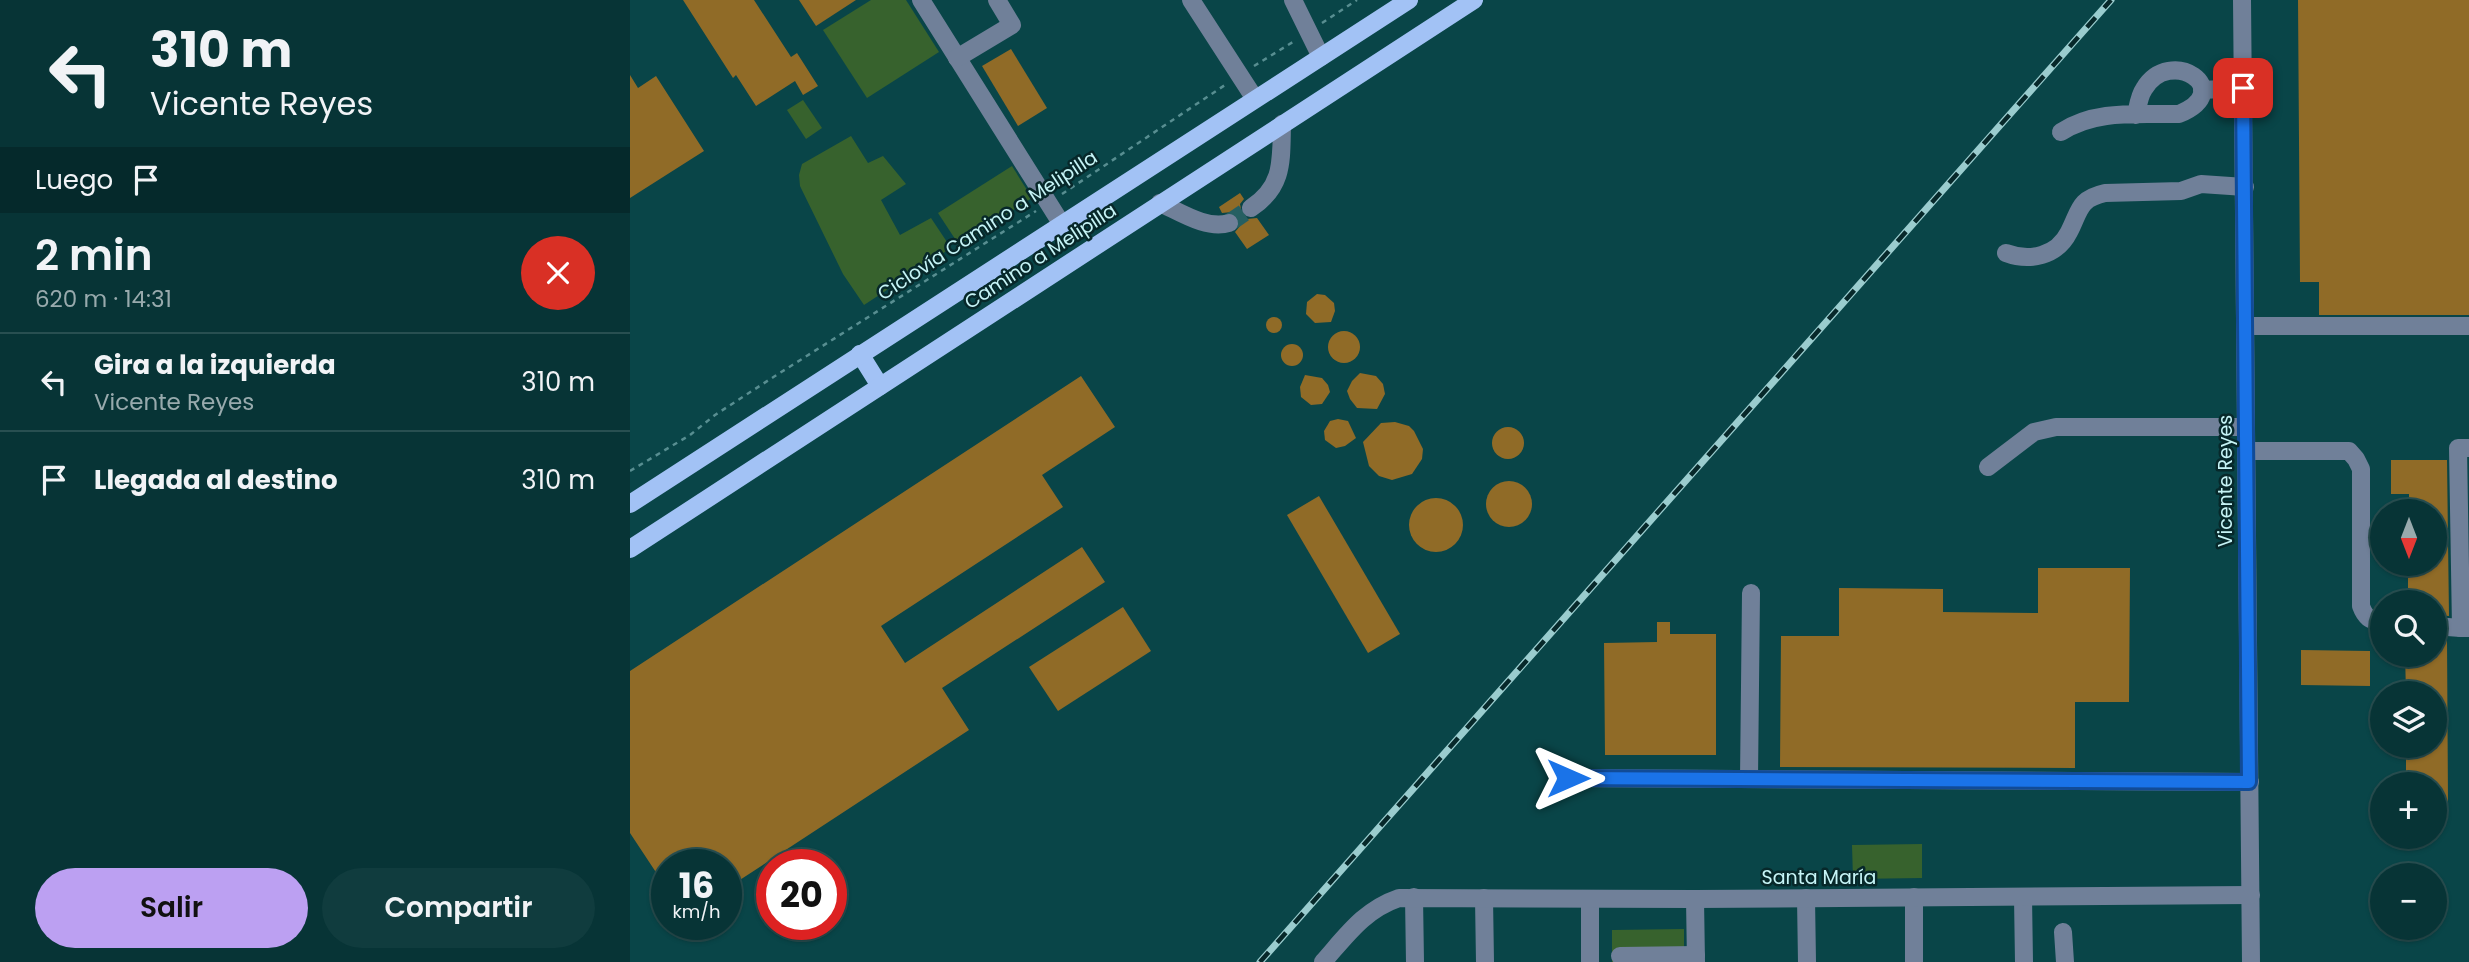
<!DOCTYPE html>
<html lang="es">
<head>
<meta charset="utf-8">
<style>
	body { margin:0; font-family:Poppins,sans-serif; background:#103c3e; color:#f1f3f6; height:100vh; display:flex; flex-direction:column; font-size:26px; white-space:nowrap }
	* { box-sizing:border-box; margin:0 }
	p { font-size:23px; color:#98aaad }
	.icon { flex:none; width:38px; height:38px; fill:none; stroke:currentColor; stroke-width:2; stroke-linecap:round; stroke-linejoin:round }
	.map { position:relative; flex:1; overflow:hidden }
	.panel { display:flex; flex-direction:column; background:#073436; width:630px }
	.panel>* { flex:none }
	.top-card { background:#073436; color:#f1f3f6; overflow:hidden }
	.needle { width:46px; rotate:180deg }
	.fabs { position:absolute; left:1740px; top:499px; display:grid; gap:14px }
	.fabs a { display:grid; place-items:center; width:77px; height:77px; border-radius:50%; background:#073436; box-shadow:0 2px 5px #0004,0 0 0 2px #284f51; font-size:35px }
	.speed { position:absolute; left:21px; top:849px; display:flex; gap:14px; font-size:35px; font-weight:700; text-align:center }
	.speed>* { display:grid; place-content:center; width:91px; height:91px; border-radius:50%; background:#073436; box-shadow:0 2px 5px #0004,0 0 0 2px #284f51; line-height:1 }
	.speed small { font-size:18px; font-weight:400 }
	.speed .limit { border:10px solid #d22; background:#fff; color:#111 }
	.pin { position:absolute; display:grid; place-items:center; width:60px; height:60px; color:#fff; margin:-30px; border-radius:14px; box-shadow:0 4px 10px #0006 }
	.me { position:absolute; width:77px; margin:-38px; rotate:90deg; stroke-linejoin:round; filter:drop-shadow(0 0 5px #0008) }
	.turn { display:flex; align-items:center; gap:24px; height:147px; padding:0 35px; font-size:32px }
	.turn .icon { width:91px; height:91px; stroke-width:2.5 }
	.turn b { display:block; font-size:49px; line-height:60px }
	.then { display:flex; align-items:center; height:66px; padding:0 35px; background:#0003; gap:14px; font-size:26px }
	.round { display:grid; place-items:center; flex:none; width:74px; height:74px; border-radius:37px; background:#103c3e }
	.head { display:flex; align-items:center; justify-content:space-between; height:119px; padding:0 35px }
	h1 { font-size:42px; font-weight:600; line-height:52px }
	.cta { display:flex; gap:14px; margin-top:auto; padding:14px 35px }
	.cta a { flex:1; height:80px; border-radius:42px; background:#bca0f2; color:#111; font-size:28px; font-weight:600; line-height:80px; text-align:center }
	.cta a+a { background:#103c3e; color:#f1f3f6 }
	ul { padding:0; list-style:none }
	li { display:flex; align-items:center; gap:21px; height:98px; padding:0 35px; border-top:2px solid #284f51 }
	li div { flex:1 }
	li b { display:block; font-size:26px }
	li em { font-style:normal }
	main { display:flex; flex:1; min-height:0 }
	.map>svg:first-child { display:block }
	.green { fill:#37622d }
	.building { fill:#906b27 }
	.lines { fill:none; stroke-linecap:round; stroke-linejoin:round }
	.minor-tunnel { stroke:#255f62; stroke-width:18; stroke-dasharray:18 9; stroke-linecap:butt }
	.path { stroke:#588e91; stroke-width:2.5; stroke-dasharray:5 5; stroke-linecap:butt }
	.minor { stroke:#708099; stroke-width:18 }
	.major { stroke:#a2c2f5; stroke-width:18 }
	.rail-casing { stroke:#9accce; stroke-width:7 }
	.rail { stroke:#07282a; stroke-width:4.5; stroke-dasharray:13; stroke-linecap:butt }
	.route-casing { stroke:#114b97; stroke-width:18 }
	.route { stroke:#1a73e8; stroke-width:12 }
	.labels { text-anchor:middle; stroke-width:5; stroke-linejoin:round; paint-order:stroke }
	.street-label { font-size:19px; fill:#c6f4f6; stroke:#07282a }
</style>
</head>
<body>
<main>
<section class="panel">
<div class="top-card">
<div class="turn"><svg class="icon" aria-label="left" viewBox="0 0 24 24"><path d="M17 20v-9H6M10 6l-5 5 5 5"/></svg><div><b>310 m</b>Vicente Reyes</div></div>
<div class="then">Luego<svg class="icon" aria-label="arrive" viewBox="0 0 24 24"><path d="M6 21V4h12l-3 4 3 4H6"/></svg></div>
</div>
<div class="head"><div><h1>2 min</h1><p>620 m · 14:31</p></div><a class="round" style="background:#d93025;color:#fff"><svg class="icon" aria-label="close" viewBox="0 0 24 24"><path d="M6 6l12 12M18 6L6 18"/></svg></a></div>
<ul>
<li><svg class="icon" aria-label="left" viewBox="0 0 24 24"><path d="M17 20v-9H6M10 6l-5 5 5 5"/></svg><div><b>Gira a la izquierda</b><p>Vicente Reyes</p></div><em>310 m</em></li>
<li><svg class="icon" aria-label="arrive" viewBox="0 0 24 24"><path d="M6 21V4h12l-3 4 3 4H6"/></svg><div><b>Llegada al destino</b></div><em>310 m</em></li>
</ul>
<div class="cta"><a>Salir</a><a>Compartir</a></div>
</section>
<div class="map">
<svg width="1839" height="962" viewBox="0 0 1839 962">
	<rect width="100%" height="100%" fill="#094548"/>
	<!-- green -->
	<g class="green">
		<path d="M241,0h35l33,52 -72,46 -44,-68z"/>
		<path d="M173,100l19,28 -16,11 -19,-29z"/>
		<path d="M221,136l17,27 15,-7 23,28 -25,16 19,35 31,-17 20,30 -87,57 -21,-31 -43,-88 -1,-11 3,-11z"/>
		<path d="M382,166l20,32 -73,47 -21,-32z"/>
		<path d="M1292,844v34l-69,1 -1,-34z"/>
		<path d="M1054,929v33h-72v-32z"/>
	</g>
	<!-- building -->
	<g class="building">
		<path d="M53,0h71l37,57 6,-4 21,33 -15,9 -8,-14 -39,25 -20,-31 -3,3z"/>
		<path d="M169,0h57l-40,26z"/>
		<path d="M1668,0h171v315h-150v-33h-19z"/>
		<path d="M381,49l36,59 -29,18 -36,-60z"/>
		<path d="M0,75l8,13 18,-12 48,75 -74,47z"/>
		<path d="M610,193l4,6 -4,5 2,10 5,5 10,-1 12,17 -22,14 -12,-17 5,-6 -2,-10 -6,-4 -10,1 -3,-6z"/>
		<path d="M687,294l8,1 9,8 1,8 -4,11 -16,1 -9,-9 1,-12z"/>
		<circle cx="644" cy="325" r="8"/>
		<circle cx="714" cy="347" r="16"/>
		<circle cx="662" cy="355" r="11"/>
		<path d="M730,373l16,3 7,8 2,10 -8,15 -20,-1 -7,-9 -3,-8 5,-10z"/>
		<path d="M675,375l17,3 6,7 2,7 -8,12 -11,1 -10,-8 -1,-10z"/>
		<path d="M451,376l34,51 -73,48 21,32 -182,119 24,37 177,-116 23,35 -163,106 27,42 -243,159v-25h-59v25l-37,-56v-162z"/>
		<path d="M708,419l10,2 8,17 -11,8 -9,2 -11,-8 -1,-9 6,-10z"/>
		<path d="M765,422l14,4 5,5 9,18 -1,10 -10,15 -20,6 -13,-4 -10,-10 -6,-24 18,-19z"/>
		<circle cx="878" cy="443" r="16"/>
		<path d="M1761,460h56l2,156 -15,-1v-13h-26v-38h26v-53h-25v-17h-18z"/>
		<circle cx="879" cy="504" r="23"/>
		<path d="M689,496l81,138 -32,19 -81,-138z"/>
		<circle cx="806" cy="525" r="27"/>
		<path d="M1408,568h92l-1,134h-54v66l-295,-1 1,-131h58v-48l104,1v23l95,1z"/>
		<path d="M493,607l28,44 -93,60 -29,-44z"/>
		<path d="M1027,622h13v12h46v121h-111l-1,-112 53,-1z"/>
		<path d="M1804,637l13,1 1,164h-14v-18h-28v-38h28v-53h-28l-1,-39h29z"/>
		<path d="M1671,650l69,1v35l-69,-1z"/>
	</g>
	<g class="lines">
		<!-- minor-tunnel -->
		<path class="minor-tunnel" d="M599,223l22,-15"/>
		<!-- path -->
		<g class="path">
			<path d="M692,23l35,-23"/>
			<path d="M624,66l42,-26"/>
			<path d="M432,194l166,-111"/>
			<path d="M0,471l60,-36 25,-20 60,-39 261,-165"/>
		</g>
		<!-- minor -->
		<g class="minor">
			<path d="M291,0l140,223"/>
			<path d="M561,0l64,99"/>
			<path d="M663,0l28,57"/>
			<path d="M1612,0l9,962"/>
			<path d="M327,58l55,-33 -15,-25"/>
			<path d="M1572,90l41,-2"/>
			<path d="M1431,132c35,-23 77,-17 118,-18 59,-24 -9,-69 -35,-25 -5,7 -6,17 -8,26"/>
			<path d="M530,203c20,9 47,27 69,20"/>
			<path d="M621,208c33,-22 30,-47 31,-84"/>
			<path d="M1376,253c24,9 51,3 63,-21 11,-21 9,-33 36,-39l76,-2 20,-7 44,3"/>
			<path d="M1616,326h223"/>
			<path d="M1839,448h-11l3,180h8"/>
			<path d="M1616,451h103l7,8 5,10v137c4,11 9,15 21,16"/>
			<path d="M1358,467l46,-35 22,-5h190"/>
			<path d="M1804,626l27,2"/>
			<path d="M938,778l682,4"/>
			<path d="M1119,779l2,-186"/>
			<path d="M784,897l1,65"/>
			<path d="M1284,897v65"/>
			<path d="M1393,897l1,65"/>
			<path d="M854,898l1,64"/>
			<path d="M1176,898l1,64"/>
			<path d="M960,899v63"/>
			<path d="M1065,899l1,63"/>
			<path d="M1433,932l2,30"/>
			<path d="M990,956l76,-1"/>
			<path d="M693,962c24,-27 41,-52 76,-64l296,1 556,-4"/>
		</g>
		<!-- major -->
		<g class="major">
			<path d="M230,354l20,32"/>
			<path d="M0,504l779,-504"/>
			<path d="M0,549l844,-549"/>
		</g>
		<defs>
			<path id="rail" d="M630,962l851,-962"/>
		</defs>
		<!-- rail casing -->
		<use href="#rail" class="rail-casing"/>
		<!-- rail -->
		<use href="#rail" class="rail"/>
	</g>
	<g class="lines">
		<defs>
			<path id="route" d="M938,778l681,4 -6,-694"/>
		</defs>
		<!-- route casing -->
		<use href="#route" class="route-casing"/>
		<!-- route -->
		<use href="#route" class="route"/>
	</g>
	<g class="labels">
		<!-- street labels -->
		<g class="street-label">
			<text transform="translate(357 225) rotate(-33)" y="7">Ciclovía Camino a Melipilla</text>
			<text transform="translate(410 256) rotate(-33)" y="7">Camino a Melipilla</text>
			<text transform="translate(1595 481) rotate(-90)" y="7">Vicente Reyes</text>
			<text x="1189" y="884">Santa María</text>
		</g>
	</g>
</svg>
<div class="fabs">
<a><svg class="needle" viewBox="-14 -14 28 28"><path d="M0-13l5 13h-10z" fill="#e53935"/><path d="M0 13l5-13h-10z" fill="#98aaad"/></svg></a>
<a><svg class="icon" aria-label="search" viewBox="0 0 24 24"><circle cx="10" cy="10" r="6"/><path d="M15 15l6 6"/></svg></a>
<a><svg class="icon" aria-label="layers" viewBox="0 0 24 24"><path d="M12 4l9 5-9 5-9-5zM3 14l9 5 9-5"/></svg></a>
<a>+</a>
<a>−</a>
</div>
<div class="speed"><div>16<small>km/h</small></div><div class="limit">20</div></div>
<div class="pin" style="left:1613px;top:88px;background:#d93025"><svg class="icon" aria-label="arrive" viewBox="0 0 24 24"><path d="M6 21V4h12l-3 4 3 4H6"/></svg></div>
<svg class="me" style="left:938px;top:778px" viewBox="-20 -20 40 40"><path d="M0-17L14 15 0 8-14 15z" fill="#1a73e8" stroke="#fff" stroke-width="4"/></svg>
</div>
</main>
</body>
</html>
